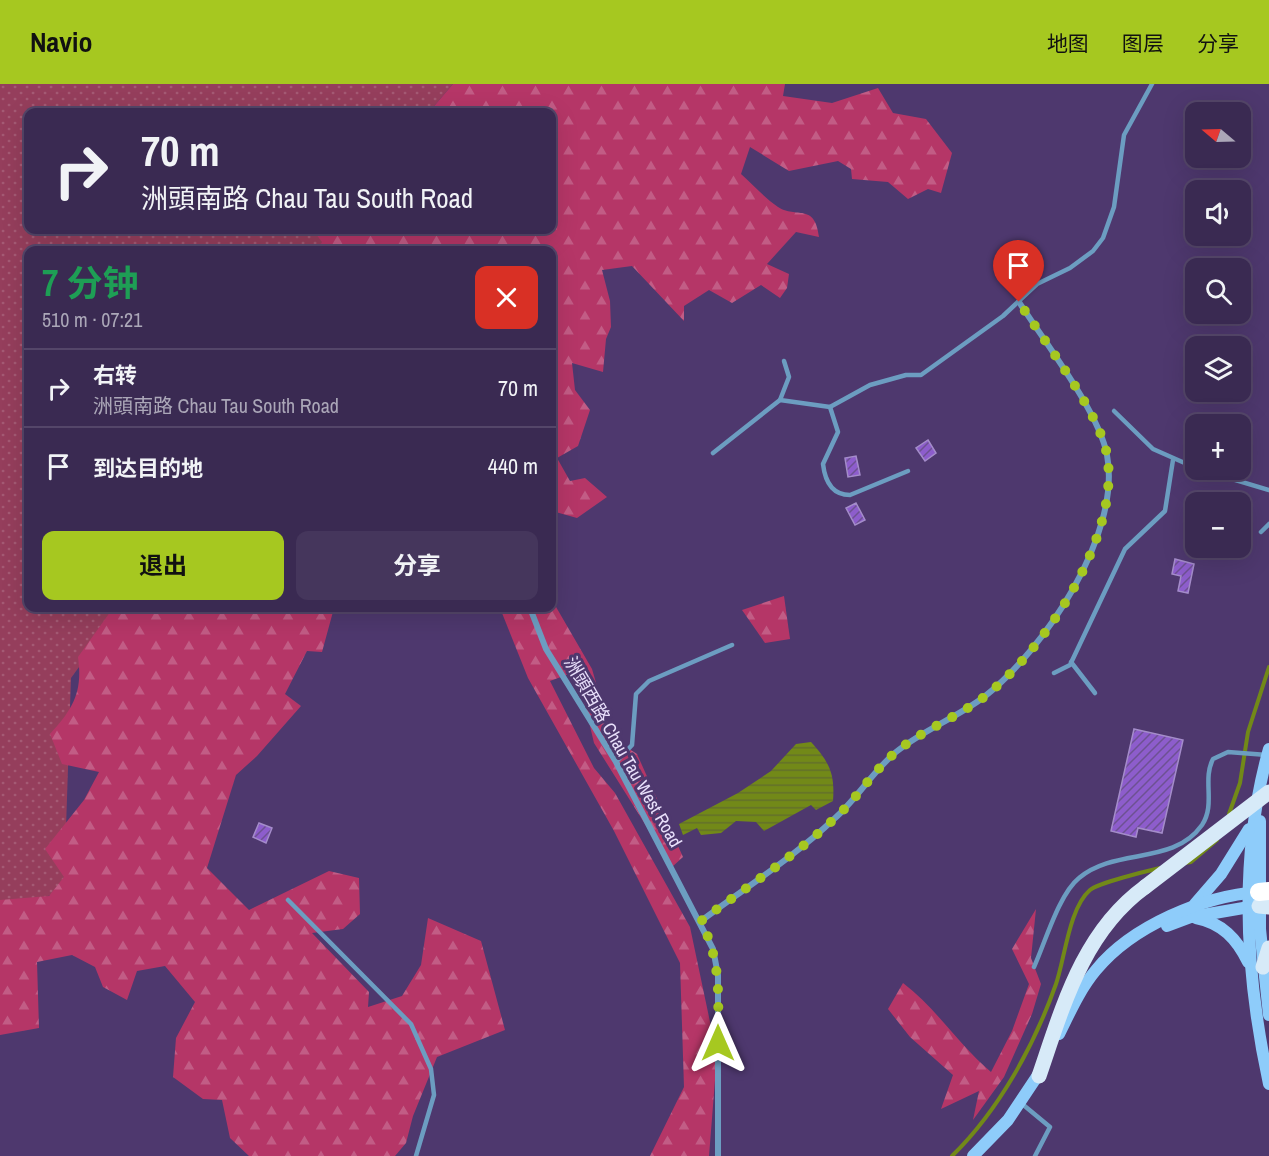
<!DOCTYPE html>
<html lang="zh">
<head>
<meta charset="utf-8">
<style>
	body { margin:0; font-family:"Archivo Narrow","Noto Sans SC",sans-serif; background:#45365c; color:#f1f3f6; height:100vh; display:flex; flex-direction:column; font-size:22px; white-space:nowrap }
	* { box-sizing:border-box; margin:0 }
	p { font-size:20px; color:#aba7b8 }
	.icon { flex:none; width:33px; height:33px; fill:none; stroke:currentColor; stroke-width:2; stroke-linecap:round; stroke-linejoin:round }
	.map { position:relative; flex:1; overflow:hidden }
	.drawer { position:absolute; left:24px; top:162px; width:532px; height:366px; display:flex; flex-direction:column; background:#3a2a52; border-radius:12px; box-shadow:0 6px 24px #0002,0 0 0 2px #544669 }
	.drawer>* { flex:none }
	.banner { position:absolute; left:24px; top:24px; width:532px; height:126px; border-radius:12px; box-shadow:0 6px 24px #0002,0 0 0 2px #544669; background:#3a2a52; color:#f1f3f6; overflow:hidden }
	.needle { width:39px; rotate:289deg }
	.fabs { position:absolute; left:1185px; top:18px; display:grid; gap:12px }
	.fabs a { display:grid; place-items:center; width:66px; height:66px; border-radius:12px; background:#3a2a52; box-shadow:0 6px 24px #0002,0 0 0 2px #544669; font-size:30px }
	.pin { position:absolute; display:grid; place-items:center; width:51px; height:51px; color:#fff; margin:-62px -26px; border-radius:50% 50% 50% 0; rotate:-45deg; box-shadow:0 0 6px #0007 }
	.pin .icon { rotate:45deg }
	.me { position:absolute; width:66px; margin:-33px; rotate:0deg; stroke-linejoin:round; filter:drop-shadow(0 0 4px #0008) }
	.turn { display:flex; align-items:center; gap:21px; height:126px; padding:0 18px; font-size:27px }
	.turn .icon { width:78px; height:78px; stroke-width:2.5 }
	.turn b { display:block; font-size:42px; line-height:51px }
	.round { display:grid; place-items:center; flex:none; width:63px; height:63px; border-radius:12px; background:#45365c }
	.headline { display:flex; align-items:center; justify-content:space-between; height:102px; padding:0 18px }
	h1 { font-size:36px; font-weight:700; line-height:45px; color:#1e9e55 }
	.action { display:flex; gap:12px; margin-top:auto; padding:12px 18px }
	.action a { flex:1; height:69px; border-radius:12px; background:#a6c820; color:#111; font-size:24px; font-weight:700; line-height:69px; text-align:center }
	.action a+a { background:#45365c; color:#f1f3f6 }
	ul { padding:0; list-style:none }
	li { display:flex; align-items:center; gap:18px; height:78px; padding:0 18px; border-top:2px solid #544669 }
	li div { flex:1 }
	li b { display:block; font-size:22px }
	li em { font-style:normal }
	header { display:flex; align-items:center; gap:36px; box-sizing:border-box; height:84px; padding:0 30px; background:#a6c820; color:#111 }
	header strong { font-size:28px }
	nav { display:flex; gap:33px; margin-inline-start:auto; font-size:21px }
	.map>svg:first-child { display:block }
	.grass { fill:url(#grass-dots) }
	.forest { fill:url(#forest-firs) }
	.water { fill:url(#water-rules) }
	.lines { fill:none; stroke-linecap:round; stroke-linejoin:round }
	.stream { stroke:#728918; stroke-width:4 }
	.building { fill:url(#building-hatch); stroke:#a48cca; stroke-width:1.5 }
	.lane { stroke:#6c9dc1; stroke-width:4.5 }
	.street { stroke:#6c9dc1; stroke-width:6 }
	.secondary { stroke:#8eccfa; stroke-width:12 }
	.primary { stroke:#d7eaf8; stroke-width:15 }
	.highway { stroke:#fff; stroke-width:18 }
	.primary-bridge { stroke:#d7eaf8; stroke-width:15 }
	.route { stroke:#a6c820; stroke-width:10; stroke-dasharray:0 18 }
	.labels { text-anchor:middle; stroke-width:6; stroke-linejoin:round; paint-order:stroke }
	.street-label { font-size:18px; fill:#e9e0fb; stroke:#4e386e }
</style>
</head>
<body>
<header>
<strong>Navio</strong>
<nav><a>地图</a><a>图层</a><a>分享</a></nav>
</header>
<div class="map">
<svg width="1269" height="1072" viewBox="0 0 1269 1072">
	<defs>
		<pattern id="grass-dots" width="8" height="8" patternUnits="userSpaceOnUse" patternTransform="scale(1.5)"><rect width="8" height="8" fill="#953e5c"/><path d="M2 2h.1M6 6h.1" fill="none" stroke="#a45a74" stroke-width="1.8" stroke-linecap="round"/></pattern>
		<pattern id="forest-firs" width="22" height="20" patternUnits="userSpaceOnUse" patternTransform="scale(1.5)"><rect width="22" height="20" fill="#b53667"/><path d="M5 1l3.5 6h-7zM16 11l3.5 6h-7z" fill="#c25c85"/></pattern>
		<pattern id="water-rules" width="6" height="5" patternUnits="userSpaceOnUse" patternTransform="scale(1.5)"><rect width="6" height="5" fill="#728918"/><path d="M0 2.5h6" fill="none" stroke="#63702a"/></pattern>
		<pattern id="building-hatch" width="6" height="6" patternUnits="userSpaceOnUse" patternTransform="scale(1.5)"><rect width="6" height="6" fill="#8d5dcc"/><path d="M-1 1l2-2M0 6l6-6M5 7l2-2" fill="none" stroke="#6d5192"/></pattern>
	</defs>
	<rect width="100%" height="100%" fill="#4e386e"/>
	<!-- grass -->
	<path class="grass" d="M0,0h453l-24,28h-401v118h314l-12,1 -13,19h-289v358h94l-51,70 -7,210 -57,29 -7,-3z"/>
	<!-- forest -->
	<g class="forest">
		<path d="M453,0h332l-2,12 49,7 46,-15 15,25 33,6 26,34 -11,40 -13,-4 -20,10 -20,-17 -36,-3 -1,-10 -13,-8 -49,10 -39,-24 -9,27c12,11 24,24 37,33 18,12 37,-5 41,30l-23,-5 -29,32 22,10 -2,14 -7,10 -19,-13 -29,18 -23,-13 -25,16v15l-52,-55 -30,4 8,31 1,26 -5,12 -3,33 -31,-9 3,27 15,20 -12,36 -21,12 13,23 15,-3 22,19 -30,21 -25,-7v-261h-235l5,-8 -9,-12h119l14,4 15,-4h91v-118h-123z"/>
		<path d="M784,512l6,43 -25,4 -23,-33z"/>
		<path d="M552,516l40,69 20,69 25,16 46,103 -11,10 -78,-124 -17,-72 -27,10 44,87 21,25 75,134 27,128 -8,101h-59l34,-69 -4,-124 -66,-132 -86,-153 -28,-70h52z"/>
		<path d="M113,524h221l-12,44 -15,-1 -22,43 16,12 -44,50 -21,19 -29,93 42,42 80,-39 30,7 1,36 -17,15 -31,4 57,59 -1,15 34,-11 19,-31 7,-47 53,23 24,89 -68,27 -24,59 -7,27 -11,13h-146l-19,-18 -8,-38 -19,-1 -30,-22 3,-39 19,-36 -30,-36 -28,5 -10,29 -24,-13 -8,-20 -23,-12 -35,7 2,66 -39,7v-135l49,-4 15,-19 -19,-28 39,-49 15,-28 -37,-8 -12,-30c23,-25 33,-42 28,-77z"/>
		<path d="M1036,825l-5,49 10,26 -9,30 -28,63 -31,43 6,-29 -38,18 12,-34 -43,-38 -22,-28 15,-26c33,25 56,62 88,89l21,-41 17,-47 -17,-35z"/>
	</g>
	<!-- water -->
	<path class="water" d="M811,658c19,21 24,32 22,59l-17,9 -5,-5 -47,26 -8,-9 -20,-1 -15,12 -20,2 -4,-7 -14,7 -4,-11 59,-31 33,-22 25,-27z"/>
	<g class="lines">
		<!-- stream -->
		<g class="stream">
			<path d="M1229,730l11,-31 8,-51 21,-65"/>
			<path d="M1185,779l6,-1 26,-22"/>
			<path d="M952,1072c47,-46 82,-110 104,-172 9,-26 13,-76 34,-94 8,-7 57,-19 70,-22"/>
		</g>
	</g>
	<!-- building -->
	<g class="building">
		<path d="M928,356l8,13 -11,8 -9,-13z"/>
		<path d="M856,372l4,19 -12,2 -3,-19z"/>
		<path d="M856,419l9,17 -10,5 -9,-17z"/>
		<path d="M1175,475l19,5 -6,29 -10,-2 3,-15 -9,-2z"/>
		<path d="M1134,645l49,11 -21,93 -24,-5 -2,9 -25,-6z"/>
		<path d="M259,739l13,5 -6,15 -13,-6z"/>
	</g>
	<g class="lines">
		<!-- lane -->
		<g class="lane">
			<path d="M780,316l9,-23 -5,-16"/>
			<path d="M830,323l8,25 -15,32c2,17 9,31 27,31l58,-24"/>
			<path d="M1114,327l39,38 43,19"/>
			<path d="M713,369l67,-53 50,7 40,-22 36,-10h15l82,-59 34,-32 33,-16 23,-17 10,-13 11,-31 10,-72 28,-51"/>
			<path d="M1202,386l67,20"/>
			<path d="M1261,448l8,-8"/>
			<path d="M1071,578l24,31"/>
			<path d="M1054,589l16,-8 55,-116 40,-38 8,-51"/>
			<path d="M616,678l16,-17 4,-51 13,-13 83,-36"/>
			<path d="M288,816l123,124 20,45 3,26 -18,61"/>
			<path d="M1034,883c11,-24 25,-73 45,-89 37,-31 94,-12 123,-53 14,-21 0,-45 11,-66l15,-7 39,3"/>
			<path d="M1021,1019l29,24 -15,29"/>
		</g>
		<!-- street -->
		<g class="street">
			<path d="M530,524l16,41 70,113 97,187 5,26v181"/>
			<path d="M701,837c44,-33 93,-64 133,-102 23,-20 38,-47 62,-67 27,-22 60,-34 88,-55 60,-47 138,-163 123,-242 -8,-43 -63,-114 -88,-153"/>
		</g>
		<!-- secondary -->
		<g class="secondary">
			<path d="M1269,665c-31,110 -24,224 0,335"/>
			<path d="M1260,737v108l9,86"/>
			<path d="M1195,820l26,-30 28,-45"/>
			<path d="M1196,834c26,5 41,21 52,44"/>
			<path d="M1167,842l24,-9 64,-11"/>
			<path d="M1059,950c11,-22 21,-45 37,-64 36,-44 107,-74 163,-78"/>
			<path d="M973,1072l35,-36 34,-51"/>
		</g>
		<!-- primary -->
		<g class="primary">
			<path d="M1259,822l10,1"/>
			<path d="M1263,883l6,-19"/>
			<path d="M1039,992c24,-70 44,-144 106,-189"/>
		</g>
		<!-- highway -->
		<path class="highway" d="M1259,808l10,-1"/>
		<!-- primary-bridge -->
		<path class="primary-bridge" d="M1145,803l124,-95"/>
	</g>
	<g class="lines">
		<!-- route -->
		<path class="route" d="M718,959c0,-46 4,-80 -17,-122 44,-33 93,-64 133,-102 23,-20 38,-47 62,-67 27,-22 60,-34 88,-55 61,-47 137,-162 123,-242 -7,-42 -64,-115 -88,-153"/>
	</g>
	<g class="labels">
		<!-- street labels -->
		<g class="street-label">
			<text transform="translate(623 668) rotate(60)" y="6">洲頭西路 Chau Tau West Road</text>
		</g>
	</g>
</svg>
<div class="fabs">
<a><svg class="needle" viewBox="-14 -14 28 28"><path d="M0-13l5 13h-10z" fill="#e53935"/><path d="M0 13l5-13h-10z" fill="#aba7b8"/></svg></a>
<a><svg class="icon" aria-label="sound" viewBox="0 0 24 24"><path d="M4 9h4l5-4v14l-5-4H4zM17 9q2 3 0 6"/></svg></a>
<a><svg class="icon" aria-label="search" viewBox="0 0 24 24"><circle cx="10" cy="10" r="6"/><path d="M15 15l6 6"/></svg></a>
<a><svg class="icon" aria-label="layers" viewBox="0 0 24 24"><path d="M12 4l9 5-9 5-9-5zM3 14l9 5 9-5"/></svg></a>
<a>+</a>
<a>−</a>
</div>
<div class="pin" style="left:1019px;top:218px;background:#d93025"><svg class="icon" aria-label="arrive" viewBox="0 0 24 24"><path d="M6 21V4h12l-3 4 3 4H6"/></svg></div>
<svg class="me" style="left:718px;top:959px" viewBox="-20 -20 40 40"><path d="M0-17L14 15 0 8-14 15z" fill="#a6c820" stroke="#fff" stroke-width="4"/></svg>
<div class="banner">
<div class="turn"><svg class="icon" aria-label="right" viewBox="0 0 24 24"><path d="M7 20v-9h11M14 6l5 5-5 5"/></svg><div><b>70 m</b>洲頭南路 Chau Tau South Road</div></div>
</div>
<section class="drawer">
<div class="headline"><div><h1>7 分钟</h1><p>510 m · 07:21</p></div><a class="round" style="background:#d93025;color:#fff"><svg class="icon" aria-label="close" viewBox="0 0 24 24"><path d="M6 6l12 12M18 6L6 18"/></svg></a></div>
<ul>
<li><svg class="icon" aria-label="right" viewBox="0 0 24 24"><path d="M7 20v-9h11M14 6l5 5-5 5"/></svg><div><b>右转</b><p>洲頭南路 Chau Tau South Road</p></div><em>70 m</em></li>
<li><svg class="icon" aria-label="arrive" viewBox="0 0 24 24"><path d="M6 21V4h12l-3 4 3 4H6"/></svg><div><b>到达目的地</b></div><em>440 m</em></li>
</ul>
<div class="action"><a>退出</a><a>分享</a></div>
</section>
</div>
</body>
</html>
